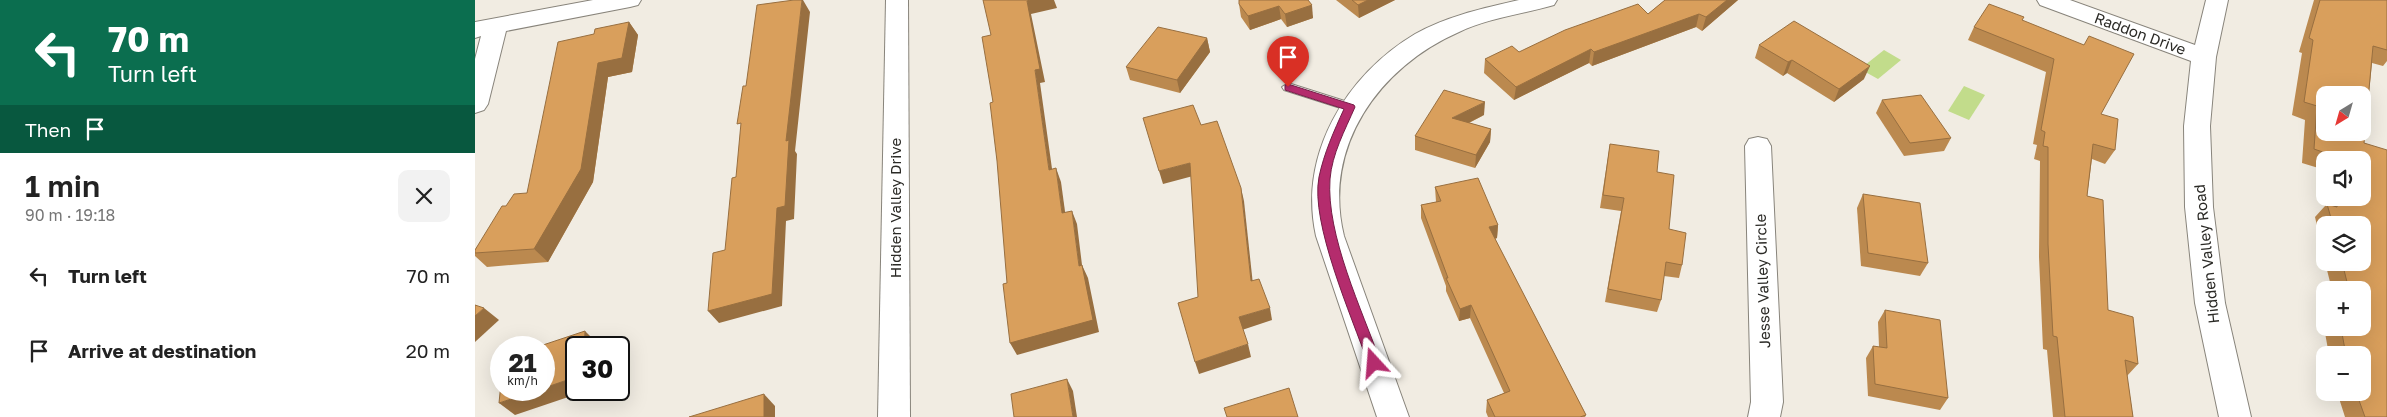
<!DOCTYPE html>
<html lang="en">
<head>
<meta charset="utf-8">
<style>
	body { margin:0; font-family:"Golos Text",sans-serif; background:#f2f2f2; color:#222; height:100vh; display:flex; flex-direction:column; font-size:19px; white-space:nowrap }
	* { box-sizing:border-box; margin:0 }
	p { font-size:16px; color:#767676 }
	.icon { flex:none; width:28px; height:28px; fill:none; stroke:currentColor; stroke-width:2; stroke-linecap:round; stroke-linejoin:round }
	.map { position:relative; flex:1; overflow:hidden }
	.side { display:flex; flex-direction:column; background:#fff; width:475px }
	.side>* { flex:none }
	.banner { background:#0b6e4f; color:#fff; overflow:hidden }
	.needle { width:32px; rotate:217deg }
	.tools { position:absolute; left:1841px; top:86px; display:grid; gap:10px }
	.tools a { display:grid; place-items:center; width:55px; height:55px; border-radius:10px; background:#fff; box-shadow:0 5px 20px #0002; font-size:25px }
	.speed { position:absolute; left:15px; top:336px; display:flex; gap:10px; font-size:25px; font-weight:700; text-align:center }
	.speed>* { display:grid; place-content:center; width:65px; height:65px; border-radius:50%; background:#fff; box-shadow:0 5px 20px #0002; line-height:1 }
	.speed small { font-size:12px; font-weight:400 }
	.speed .limit { border:2px solid #111; border-radius:8px; background:#fff; color:#111 }
	.pin { position:absolute; display:grid; place-items:center; width:42px; height:42px; color:#fff; margin:-51px -21px; border-radius:50% 50% 50% 0; rotate:-45deg; box-shadow:0 0 5px #0007 }
	.pin .icon { rotate:45deg }
	.me { position:absolute; width:55px; margin:-28px; rotate:341deg; stroke-linejoin:round; filter:drop-shadow(0 0 4px #0008) }
	.turn { display:flex; align-items:center; gap:18px; height:105px; padding:0 25px; font-size:22px }
	.turn .icon { width:65px; height:65px; stroke-width:2.5 }
	.turn b { display:block; font-size:35px; line-height:42px }
	.then { display:flex; align-items:center; height:48px; padding:0 25px; background:#0003; gap:10px; font-size:19px }
	.round { display:grid; place-items:center; flex:none; width:52px; height:52px; border-radius:10px; background:#f2f2f2 }
	.overview { display:flex; align-items:center; justify-content:space-between; height:85px; padding:0 25px }
	h1 { font-size:30px; font-weight:600; line-height:38px }
	ul { padding:0; list-style:none }
	li { display:flex; align-items:center; gap:15px; height:75px; padding:0 25px }
	li div { flex:1 }
	li b { display:block; font-size:19px }
	li em { font-style:normal }
	main { display:flex; flex:1; min-height:0 }
	.map>svg:first-child { display:block }
	.water { fill:#c2dc8b }
	.lines { fill:none; stroke-linecap:round; stroke-linejoin:round }
	.service-casing { stroke:#88847b; stroke-width:2 }
	.minor-casing { stroke:#88847b; stroke-width:2 }
	.service { fill:#fff; fill-rule:evenodd }
	.minor { fill:#fff; fill-rule:evenodd }
	.wall { fill:#bb894f }
	.shaded-wall { fill:#986f40 }
	.building { fill:#d99f5c; stroke:#986f40; fill-rule:evenodd }
	.route { fill:#b42c6d; stroke:#751d47 }
	.labels { text-anchor:middle; stroke-width:4; stroke-linejoin:round; paint-order:stroke }
	.street-label { font-size:15px; fill:#2b2a26; stroke:#fff }
</style>
</head>
<body>
<main>
<section class="side">
<div class="banner">
<div class="turn"><svg class="icon" aria-label="left" viewBox="0 0 24 24"><path d="M17 20v-9H6M10 6l-5 5 5 5"/></svg><div><b>70 m</b>Turn left</div></div>
<div class="then">Then<svg class="icon" aria-label="arrive" viewBox="0 0 24 24"><path d="M6 21V4h12l-3 4 3 4H6"/></svg></div>
</div>
<div class="overview"><div><h1>1 min</h1><p>90 m · 19:18</p></div><a class="round"><svg class="icon" aria-label="close" viewBox="0 0 24 24"><path d="M6 6l12 12M18 6L6 18"/></svg></a></div>
<ul>
<li><svg class="icon" aria-label="left" viewBox="0 0 24 24"><path d="M17 20v-9H6M10 6l-5 5 5 5"/></svg><div><b>Turn left</b></div><em>70 m</em></li>
<li><svg class="icon" aria-label="arrive" viewBox="0 0 24 24"><path d="M6 21V4h12l-3 4 3 4H6"/></svg><div><b>Arrive at destination</b></div><em>20 m</em></li>
</ul>
</section>
<div class="map">
<svg width="1912" height="417" viewBox="0 0 1912 417">
	<rect width="100%" height="100%" fill="#f1ece2"/>
	<!-- water -->
	<g class="water">
		<path d="M1409,50l17,10 -23,19 -18,-10z"/>
		<path d="M1489,86l21,9 -16,25 -21,-9z"/>
	</g>
	<g class="lines">
		<defs>
			<path id="service" d="M813,83l66,21 2,3 -6,4 -66,-21 -2,-3z"/>
			<g id="minor">
				<path d="M118,0h48l-3,5 -8,2 -124,24 -18,73 -4,6 -9,3v-54l6,-23 -6,2v-16z"/>
				<path d="M411,0h22l2,417h-32z"/>
				<path d="M1044,0h38l-3,5c-31,9 -66,13 -95,27 -80,35 -137,115 -115,204l65,181h-32l-61,-181c-18,-81 30,-161 99,-202 32,-18 69,-26 104,-34z"/>
				<path d="M1562,0h33l125,45 11,-45h22l-12,57 -6,69 3,81 12,96 26,114h-32l-24,-114 -10,-96 -1,-81 7,-65 -151,-56z"/>
				<path d="M1283,137l9,2 4,7 12,256 -3,15h-32l3,-15 -6,-256 4,-7z"/>
			</g>
		</defs>
		<!-- service casing -->
		<use href="#service" class="service-casing"/>
		<!-- minor casing -->
		<use href="#minor" class="minor-casing"/>
		<!-- service -->
		<use href="#service" class="service"/>
		<!-- minor -->
		<use href="#minor" class="minor"/>
	</g>
	<!-- wall -->
	<g class="wall">
		<path d="M833,0l5,18 -26,9 -6,-8 -31,11 -9,-13 -2,-13z"/>
		<path d="M861,0h59l-36,18z"/>
		<path d="M1190,0h73l-36,31 -6,-4 -104,39 -3,-3 -75,37 -30,-27 1,-14 34,-7 129,-38z"/>
		<path d="M1839,0h73v61l-4,5 -11,-3 -8,80 23,274h-42l-8,-25h26v-37h-34l-9,-50 5,-5v28h38v-38h-31l-7,-28h38v-37h-38v36l-10,-44 10,-11 1,-8h37v-38h-38v10l-23,-7 3,-43 -13,-5 10,-62 -3,-1z"/>
		<path d="M1547,20l79,94 14,36 -10,14 -13,-5 -5,37 21,114 30,54 -11,12 6,41h-80l-6,-67 -4,-1 -4,-92 1,-96 -6,-2 3,-14 -4,-1 13,-72 -78,-32 6,-13z"/>
		<path d="M154,22l9,13 -6,37 -24,5 -15,105 -45,80 -61,5 -12,-11v-6l31,-44 21,-13 67,-159z"/>
		<path d="M732,38l3,14 -30,41 -50,-13 -4,-13z"/>
		<path d="M1284,45l105,34 -30,23 -47,-29 -4,3 -28,-18z"/>
		<path d="M1407,100l69,38 -7,13 -40,5 -28,-43z"/>
		<path d="M1009,115l-15,8 22,6 -1,13 -15,26 -60,-18v-14z"/>
		<path d="M1135,144l47,28 12,57 13,36 -3,13 -15,-2 -3,24 -4,12 -52,-10 16,-91 -21,-3z"/>
		<path d="M960,187l63,38 -1,13 -2,1 91,176 -1,2h-97l-2,-5 1,-12 17,-7 -34,-75 -11,3 -13,-30v-5l-25,-68v-13l15,-3z"/>
		<path d="M1388,194l65,69 -8,13 -59,-10 -4,-58z"/>
		<path d="M1410,310l63,88 -8,12 -72,-14 -2,-38 7,-12 6,1 -1,-25z"/>
	</g>
	<!-- shaded-wall -->
	<g class="shaded-wall">
		<path d="M327,0h1l7,12 -15,139 2,3 -3,65 -8,2 -4,85 -63,17 -11,-12 69,-103z"/>
		<path d="M555,0h24l3,8 -26,6 14,68 -5,1 14,100 -5,-13 -14,-100 -8,-69z"/>
		<path d="M893,0h27l-36,18 -1,-13z"/>
		<path d="M1252,0h11l-36,31 4,-14z"/>
		<path d="M837,5l1,13 -26,9 -2,-13z"/>
		<path d="M804,6l2,13 -31,11 -2,-14z"/>
		<path d="M1224,14l-3,13 -104,39 2,-14z"/>
		<path d="M154,22l9,13 -6,37 -24,5 -15,105 -45,80 -14,-13 64,-186z"/>
		<path d="M732,38l3,14 -30,41 -3,-13z"/>
		<path d="M1116,49l-2,14 -75,37 2,-13z"/>
		<path d="M1317,60l-5,13 -4,3 5,-14z"/>
		<path d="M1395,66l-6,13 -30,23 5,-13z"/>
		<path d="M1010,102l-1,13 -32,16v-13z"/>
		<path d="M1016,129l-1,13 -15,26 1,-13z"/>
		<path d="M715,163l3,13 -30,8 -4,-13z"/>
		<path d="M581,168l5,14 6,44 -5,-13z"/>
		<path d="M766,188l3,13 10,93 -3,-13z"/>
		<path d="M597,211l5,13 5,41 6,13 11,54 -82,23 -7,-12 69,-77z"/>
		<path d="M1023,225l-1,13 -9,2 1,-13z"/>
		<path d="M996,305l-1,13 -11,3 1,-12z"/>
		<path d="M9,308l15,12 -24,22v-26z"/>
		<path d="M795,308l2,12 -30,10 -3,-13z"/>
		<path d="M110,331l13,13v4h-14z"/>
		<path d="M773,344l3,13 -52,17 -4,-12z"/>
		<path d="M101,377v13h13l-74,25 -16,-12 39,-13h6v-2z"/>
		<path d="M592,379l6,12 4,26h-4z"/>
		<path d="M289,394l11,12v11h-11z"/>
	</g>
	<!-- building -->
	<g class="building">
		<path d="M319,0h8l-16,141 3,-1 -4,66 -8,2 -5,86 -64,17 5,-58 12,-3 7,-72 4,-1 5,-54 -4,1 6,-38h3l11,-81z"/>
		<path d="M508,0h47l-3,1 13,68 -5,1 14,100 7,-2 6,45 10,-2 7,55 3,-1 11,55 -83,23 -7,-59 4,-1 -10,-122 -7,-58 3,-1 -11,-65 9,-2z"/>
		<path d="M764,0h69l4,5 -27,9 -6,-8 -31,10 -9,-12z"/>
		<path d="M877,0h16l-10,5z"/>
		<path d="M1190,0h62l-21,17 -7,-3 -105,38 -3,-3 -75,38 -31,-28 27,-13 7,6 46,-22 73,-26 10,10z"/>
		<path d="M1845,0h67v50l-14,-4 -9,97 23,7v267h-22l-9,-25h7v-37h-17l-5,-27h22v-38h-14l-7,-28h21v-37h-30l-6,-21 10,3 1,-9h25v-38h-23v-2l-26,-9 3,-43 -13,-4 9,-62 -4,-2zM1850,95h38v37h-38z"/>
		<path d="M1514,4l35,13 -2,3 62,25 5,-9 45,18 -33,60 17,5 -3,31 -22,-6 -6,52 16,4 5,110 25,7 5,47 -13,-4 8,57h-68l-8,-80 -4,-1 -5,-92v-97l-5,-1 2,-14 -4,-2 13,-71 -80,-32z"/>
		<path d="M1319,21l76,45 -31,23 -47,-29 -4,2 -29,-17z"/>
		<path d="M154,22l-7,36 -24,5 -17,106 -47,80 -59,4v-3l27,-44h4l8,-12 13,-1 31,-151 36,-8 1,-5z"/>
		<path d="M683,27l49,11 -30,42 -51,-13z"/>
		<path d="M969,90l41,12 -33,16 39,11 -15,26 -61,-19z"/>
		<path d="M1446,95l30,43 -41,5 -28,-43z"/>
		<path d="M718,105l8,20 16,-4 24,67 10,93 8,-2 11,29 -31,9 9,27 -53,18 -17,-59 20,-6 -8,-134 -31,8 -16,-53z"/>
		<path d="M1135,144l49,7 -2,21 17,3 -5,54 17,4 -4,32 -16,-3 -5,38 -53,-11 16,-91 -21,-3z"/>
		<path d="M1003,178l20,47 -9,2 97,188 -6,2h-85l-8,-17 23,-9 -39,-86 -11,4 -14,-31h2l-27,-73 20,-4 -6,-14z"/>
		<path d="M1388,194l57,9 8,60 -60,-10z"/>
		<path d="M0,305l9,3 -9,8z"/>
		<path d="M1410,310l55,10 8,78 -73,-14 -2,-38 14,2z"/>
		<path d="M110,331l-1,17h-8v29l-32,11v-40h-10z"/>
		<path d="M592,379l6,38h-59l-3,-23z"/>
		<path d="M26,383v7h37l-39,13z"/>
		<path d="M814,388l9,29h-71l-3,-9z"/>
		<path d="M289,394v23h-75z"/>
	</g>
	<!-- route -->
	<path class="route" d="M813,84l66,21 1,2c-10,23 -23,47 -25,72 -4,56 32,131 51,184l-2,4h-9l-2,-4c-16,-46 -58,-140 -49,-186 5,-24 15,-46 25,-68l-59,-19v-5z"/>
	<g class="labels">
		<!-- street labels -->
		<g class="street-label">
			<text transform="translate(1665 34) rotate(20)" y="5">Raddon Drive</text>
			<text transform="translate(421 208) rotate(-90)" y="5">Hidden Valley Drive</text>
			<text transform="translate(1732 254) rotate(-96)" y="5">Hidden Valley Road</text>
			<text transform="translate(1288 281) rotate(-92)" y="5">Jesse Valley Circle</text>
		</g>
	</g>
</svg>
<div class="tools">
<a><svg class="needle" viewBox="-14 -14 28 28"><path d="M0-13l5 13h-10z" fill="#e53935"/><path d="M0 13l5-13h-10z" fill="#767676"/></svg></a>
<a><svg class="icon" aria-label="sound" viewBox="0 0 24 24"><path d="M4 9h4l5-4v14l-5-4H4zM17 9q2 3 0 6"/></svg></a>
<a><svg class="icon" aria-label="layers" viewBox="0 0 24 24"><path d="M12 4l9 5-9 5-9-5zM3 14l9 5 9-5"/></svg></a>
<a>+</a>
<a>−</a>
</div>
<div class="speed"><div>21<small>km/h</small></div><div class="limit">30</div></div>
<div class="pin" style="left:813px;top:87px;background:#d93025"><svg class="icon" aria-label="arrive" viewBox="0 0 24 24"><path d="M6 21V4h12l-3 4 3 4H6"/></svg></div>
<svg class="me" style="left:899px;top:363px" viewBox="-20 -20 40 40"><path d="M0-17L14 15 0 8-14 15z" fill="#b42c6d" stroke="#fff" stroke-width="4"/></svg>
</div>
</main>
</body>
</html>
